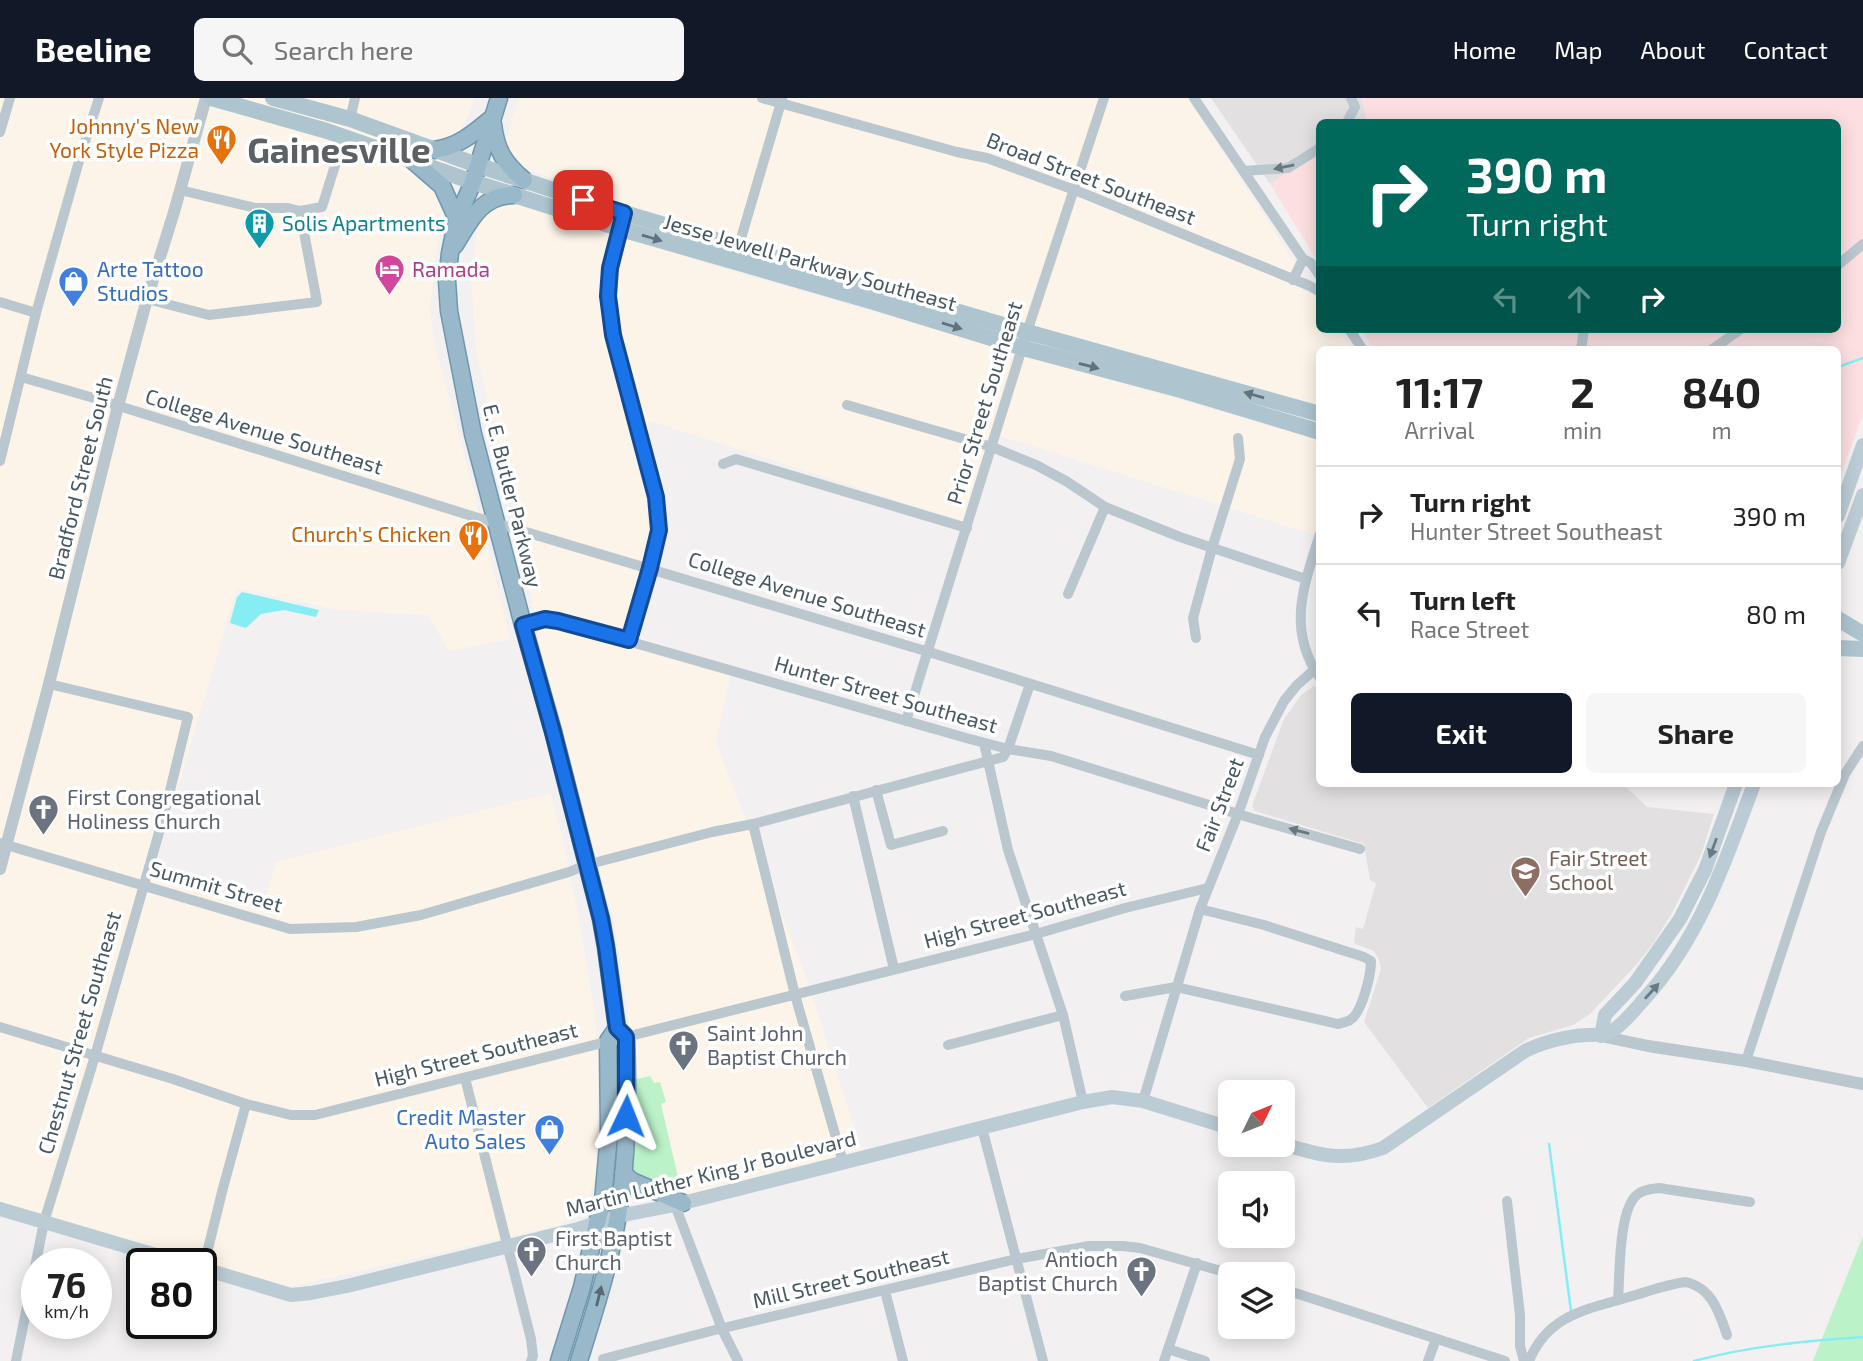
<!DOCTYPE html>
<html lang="en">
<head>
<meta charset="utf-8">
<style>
	body { margin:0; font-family:"Exo 2",sans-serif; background:#f6f6f6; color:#222; height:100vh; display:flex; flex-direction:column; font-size:26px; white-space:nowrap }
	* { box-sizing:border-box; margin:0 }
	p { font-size:23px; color:#767676 }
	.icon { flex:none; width:38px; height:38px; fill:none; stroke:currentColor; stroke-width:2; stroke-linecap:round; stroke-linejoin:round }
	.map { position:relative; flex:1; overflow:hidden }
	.details { position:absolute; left:1316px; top:248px; width:525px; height:441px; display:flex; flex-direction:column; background:#fff; border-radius:10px; box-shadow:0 4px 18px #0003 }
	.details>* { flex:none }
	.top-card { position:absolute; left:1316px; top:21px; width:525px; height:214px; border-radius:10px; box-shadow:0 4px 18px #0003; background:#00695c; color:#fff; overflow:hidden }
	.needle { width:46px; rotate:47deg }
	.buttons { position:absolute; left:1218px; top:982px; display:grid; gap:14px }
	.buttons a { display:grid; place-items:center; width:77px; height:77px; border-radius:10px; background:#fff; box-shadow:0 4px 18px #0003; font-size:35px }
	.speed { position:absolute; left:21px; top:1150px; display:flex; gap:14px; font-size:35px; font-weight:700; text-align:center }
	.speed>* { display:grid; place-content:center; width:91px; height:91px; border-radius:50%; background:#fff; box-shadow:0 4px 18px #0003; line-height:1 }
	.speed small { font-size:18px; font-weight:400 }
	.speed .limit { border:4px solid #111; border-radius:10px; background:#fff; color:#111 }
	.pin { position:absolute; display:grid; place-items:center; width:60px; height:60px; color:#fff; margin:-30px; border-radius:14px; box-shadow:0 4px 10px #0006 }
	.me { position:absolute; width:77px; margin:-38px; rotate:2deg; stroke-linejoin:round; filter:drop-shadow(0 0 5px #0008) }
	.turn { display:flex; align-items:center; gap:24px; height:147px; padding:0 35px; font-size:32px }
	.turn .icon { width:91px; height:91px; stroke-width:2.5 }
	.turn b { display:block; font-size:49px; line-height:60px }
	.lanes { display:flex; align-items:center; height:66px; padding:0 35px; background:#0003; justify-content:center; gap:35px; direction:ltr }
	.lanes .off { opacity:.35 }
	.eta { display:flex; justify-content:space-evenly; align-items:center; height:119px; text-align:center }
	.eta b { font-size:42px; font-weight:700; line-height:49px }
	.action { display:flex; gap:14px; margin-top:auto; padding:14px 35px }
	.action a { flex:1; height:80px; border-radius:10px; background:#111827; color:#fff; font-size:28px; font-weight:700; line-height:80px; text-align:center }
	.action a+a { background:#f6f6f6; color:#222 }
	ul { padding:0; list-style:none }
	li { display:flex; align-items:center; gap:21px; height:98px; padding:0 35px; border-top:2px solid #e0e0e0 }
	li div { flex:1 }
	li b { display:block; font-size:26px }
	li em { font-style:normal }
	header { display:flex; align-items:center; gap:42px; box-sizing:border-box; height:98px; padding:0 35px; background:#111827; color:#fff }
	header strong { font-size:33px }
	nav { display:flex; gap:38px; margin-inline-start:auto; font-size:24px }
	.search { width:490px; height:63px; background:#f6f6f6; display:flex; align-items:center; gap:18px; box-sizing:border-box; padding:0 24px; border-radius:10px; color:#767676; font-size:26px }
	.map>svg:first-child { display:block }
	.commercial { fill:#fdf4e9 }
	.education { fill:#e3e0e2 }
	.medical { fill:#fddfe1 }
	.green { fill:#bbf2c8 }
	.water { fill:#86edf2 }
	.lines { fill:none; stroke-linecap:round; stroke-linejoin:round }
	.stream { stroke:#86edf2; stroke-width:2.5 }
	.trunk-casing { stroke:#6f97ae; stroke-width:19 }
	.minor { stroke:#bac7ce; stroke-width:10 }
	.tertiary { stroke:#bac7ce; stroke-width:12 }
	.secondary { stroke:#bcccd5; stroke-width:14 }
	.primary { stroke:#aec5d0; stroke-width:16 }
	.trunk { stroke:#99b8c9; stroke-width:16 }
	.oneway { fill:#697980 }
	.oneway2 { fill:#60727b }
	.oneway3 { fill:#697a82 }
	.oneway4 { fill:#576a74 }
	.route-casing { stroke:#114b97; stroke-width:18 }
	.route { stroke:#1a73e8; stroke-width:12 }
	.labels { text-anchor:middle; stroke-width:7; stroke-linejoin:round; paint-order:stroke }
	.food-label { font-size:21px; fill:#c56008; stroke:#fff; text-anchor:end }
	.street-label { font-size:21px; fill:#46575f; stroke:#fff }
	.culture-label { font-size:21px; fill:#0d838f; stroke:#fff; text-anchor:start }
	.shop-label { font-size:21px; fill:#366cbe; stroke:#fff; text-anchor:start }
	.hotel-label { font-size:21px; fill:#b23c85; stroke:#fff; text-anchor:start }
	.worship-label { font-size:21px; fill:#5b616d; stroke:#fff; text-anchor:start }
	.education-label { font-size:21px; fill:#785e54; stroke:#fff; text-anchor:start }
	.town-label { font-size:35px; font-weight:bold; fill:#5c6165; stroke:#fff }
</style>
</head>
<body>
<header>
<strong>Beeline</strong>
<div class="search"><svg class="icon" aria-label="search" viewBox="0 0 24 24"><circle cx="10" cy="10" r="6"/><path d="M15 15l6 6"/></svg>Search here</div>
<nav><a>Home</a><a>Map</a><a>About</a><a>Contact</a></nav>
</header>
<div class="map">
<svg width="1863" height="1263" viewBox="0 0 1863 1263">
	<rect width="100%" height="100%" fill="#f2f0f0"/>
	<!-- commercial -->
	<g class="commercial">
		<path d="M0,0h474l-8,22 -9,14 -20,57 8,21 -10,48 -5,48 4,34 39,145 37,152 -61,12 -21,-36 -91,-5 -100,-22 -86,291 111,30 14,-47 274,-69 14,50 14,71 16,95 4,47 -2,121 -9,23 -27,25 -285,65 -74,-26 -10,-1 -191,-57z"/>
		<path d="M519,0h669v1l131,201 1,29h18l14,21h-32l-1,58 -645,-185 -74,-25 -84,-34 -11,-16 1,-7z"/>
		<path d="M502,100l210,67 607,175v96l-322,-101 -27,89 -322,-104 12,148 -24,68 96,33 -16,73 89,232 58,181 -182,46 -48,-27 2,-108 -20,-140 -68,-244 -33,-168 -38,-163 -5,-74 7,-54 15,-20z"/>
	</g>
	<!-- education -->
	<g class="education">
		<path d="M1211,0h151l4,21 -5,3h-41l-1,29 -49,33z"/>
		<path d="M1314,588l5,5 1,93h298l9,4 20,19 67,7 -13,41 -29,58 -19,31 -17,21 -46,49 -17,11 -44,13 -101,70 -64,-86 17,-53 -2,-9 -5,-9 -19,-7 -1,-3 2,-14 7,2 13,-46 -6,-3 -6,-36 -109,-33 -3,-5 32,-87 17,-24z"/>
	</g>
	<!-- medical -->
	<g class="medical">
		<path d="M1362,0h501v316l-25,68v-132h-463l-14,-21h477v-207h-477l5,-3z"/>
		<path d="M1319,53v112l-49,-79z"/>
	</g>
	<!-- green -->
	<g class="green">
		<path d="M650,978l4,7 6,-1 6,20 -5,2 21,90 -42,-13 -10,-10 3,-91z"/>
		<path d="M1863,1138v125h-50z"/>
	</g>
	<!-- water -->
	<path class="water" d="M242,494l77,18 -3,7 -32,-7 -23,4 -15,14 -16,-5 7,-26z"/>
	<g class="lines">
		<!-- stream -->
		<g class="stream">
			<path d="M1838,269l25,-9"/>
			<path d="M1549,1046l22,167"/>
			<path d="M1694,1263c56,-15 112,-20 169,-24"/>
		</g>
		<defs>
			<g id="trunk">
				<path d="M499,0l-26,84 -16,37 -7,34 -3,28 2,30 24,123 50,191 30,106 48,188 5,28 11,81 -9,13 1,93 -6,67 -6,22 -15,64 -23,74"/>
				<path d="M493,26c3,26 11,39 31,56"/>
				<path d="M434,52c24,-3 40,-17 58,-32"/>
				<path d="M412,62l30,26 15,33"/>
				<path d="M455,147c15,-24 26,-50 59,-50"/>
				<path d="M623,1075l9,8 51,22"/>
				<path d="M579,1263c15,-48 31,-97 39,-146 10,-59 10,-119 8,-178l-9,-9"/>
			</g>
		</defs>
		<!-- trunk casing -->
		<use href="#trunk" class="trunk-casing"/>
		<!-- minor -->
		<g class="minor">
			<path d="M762,0l195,54 30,6 93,34 230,94 10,6"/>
			<path d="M1194,0l109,161 8,4 9,13"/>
			<path d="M350,21l5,-21"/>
			<path d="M1347,24l8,-15 -4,-9"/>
			<path d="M0,34l10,-34"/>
			<path d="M1244,73l44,-3 32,-20"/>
			<path d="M180,92l75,18h33l12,3"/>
			<path d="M621,128l-11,42 -2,28 5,39 42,162 3,33 -8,38 -21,72"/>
			<path d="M737,154l45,-153"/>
			<path d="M1838,167l25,-21"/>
			<path d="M1293,182l10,-21"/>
			<path d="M147,201l62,16 108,-13 -17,-91 22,-4 22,-70"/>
			<path d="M0,204l36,11"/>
			<path d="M1349,231l14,21"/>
			<path d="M1581,252l3,-21"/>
			<path d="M1711,252l30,-21"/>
			<path d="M21,279l66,19 388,121 454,135 330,103"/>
			<path d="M847,307l145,42 44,18 30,16 39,26 75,30 126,42"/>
			<path d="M0,363l36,-148 45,-159 18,-56"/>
			<path d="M723,366l13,-5 231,69"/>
			<path d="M1320,436c-16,51 -34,95 0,144"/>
			<path d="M1068,496l37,-87"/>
			<path d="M523,527l22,-6 13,2 408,117 42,11 43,7 200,62 109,31"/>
			<path d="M1196,540l-3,-20 19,-70 28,-89 -2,-21"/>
			<path d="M906,623l121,-389 77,-234"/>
			<path d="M984,645l24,107 55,165 20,87"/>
			<path d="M876,692l15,55 52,-14"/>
			<path d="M853,698l41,173"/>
			<path d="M753,726l42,171 48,167"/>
			<path d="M0,745l290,86 66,-2 65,-12 148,-43 17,-7 126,-33 41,-8 250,-67 5,-8 22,-65"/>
			<path d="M1125,898l51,-9 162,37c3,-1 9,-2 12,-4 12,-7 21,-45 21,-59l-7,-4 -100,-32 -64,-16"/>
			<path d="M0,929l173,52 73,25 45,11h24l721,-181 89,-26 83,-20"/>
			<path d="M948,947l115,-30"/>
			<path d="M1746,963l75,-229 24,-58 18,-28"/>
			<path d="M465,980l66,261 2,17 -2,5"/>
			<path d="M1143,1003l57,-192 38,-95 27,-77 19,-36 13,-16 17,-15 6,-2"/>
			<path d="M982,1030l61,233"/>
			<path d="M1507,1103l13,114v31l4,15"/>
			<path d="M675,1107l47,124 16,32"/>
			<path d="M203,1171l20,-81 23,-84"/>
			<path d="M1283,1191l222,72"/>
			<path d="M885,1193l18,70"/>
			<path d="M1618,1202c2,-24 0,-92 20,-106 6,-5 14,-5 21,-6l91,14"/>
			<path d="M1168,1251l37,12"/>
			<path d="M603,1261l108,-28 305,-72 73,-13h34l17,2 92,26"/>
			<path d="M16,1263l28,-139 51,-166 69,-241 24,-98 -139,-33"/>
			<path d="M1164,1263l33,-98"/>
			<path d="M1428,1263l8,-22"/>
			<path d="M1529,1263c19,-46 56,-51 100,-64 18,-5 38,-13 57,-15 26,6 33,30 41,53"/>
		</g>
		<!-- tertiary -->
		<g class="tertiary">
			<path d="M0,771l49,-185 69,-278 29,-107 27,-87 32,-114"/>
			<path d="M1601,938l47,10 98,15 117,23"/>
		</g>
		<!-- secondary -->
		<g class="secondary">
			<path d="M1838,418l25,-71"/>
			<path d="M1838,465l25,-68"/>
			<path d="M1601,938l4,-21 30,-32 45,-64 25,-49 31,-86"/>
			<path d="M1283,1046c38,12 61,18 100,4l142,-97c18,-9 42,-15 62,-16 10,-1 16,1 25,-4 12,-7 25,-24 34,-34 55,-61 80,-138 108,-213"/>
			<path d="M0,1111l186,55"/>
			<path d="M201,1170l90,27 20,-2 36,-7 231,-57 40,-13 57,-11 408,-103 29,-5 31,4 87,27"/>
		</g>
		<!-- primary -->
		<g class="primary">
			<path d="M211,0l116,33 146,51 148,47 253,73 149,46 158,42 139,42"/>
			<path d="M273,0l77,21 127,46 147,48 403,119 293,82"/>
			<path d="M1838,521l25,15"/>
			<path d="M1838,550l25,1"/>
		</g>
		<!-- trunk -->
		<use href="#trunk" class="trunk"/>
	</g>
	<!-- one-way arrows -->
	<defs><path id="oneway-solid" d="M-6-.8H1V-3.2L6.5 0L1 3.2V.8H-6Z" transform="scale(1.75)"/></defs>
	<g class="oneway">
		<use href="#oneway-solid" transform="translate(1284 69) rotate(168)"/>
		<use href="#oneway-solid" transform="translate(1299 733) rotate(-165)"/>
	</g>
	<g class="oneway2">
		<use href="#oneway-solid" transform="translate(652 140) rotate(16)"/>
		<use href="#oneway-solid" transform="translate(952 228) rotate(17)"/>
		<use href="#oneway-solid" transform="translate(1089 268) rotate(15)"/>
		<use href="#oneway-solid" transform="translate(1254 297) rotate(-164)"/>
	</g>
	<g class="oneway3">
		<use href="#oneway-solid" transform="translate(1713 750) rotate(110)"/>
		<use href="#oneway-solid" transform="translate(1652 893) rotate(-48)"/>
	</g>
	<use class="oneway4" href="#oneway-solid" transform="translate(599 1198) rotate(-76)"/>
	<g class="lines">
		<defs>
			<path id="route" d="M583,102l41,13 -14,55 -2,28 5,39 43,162 3,33 -9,38 -21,72 -71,-19 -13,-2 -22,6 30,107 48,187 5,28 11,81 9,9v79"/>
		</defs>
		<!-- route casing -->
		<use href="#route" class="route-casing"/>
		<!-- route -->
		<use href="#route" class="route"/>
	</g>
	<!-- icons -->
	<defs>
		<symbol id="restaurant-pin" viewBox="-11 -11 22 30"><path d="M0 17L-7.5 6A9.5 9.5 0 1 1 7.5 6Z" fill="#e8710a" stroke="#fff"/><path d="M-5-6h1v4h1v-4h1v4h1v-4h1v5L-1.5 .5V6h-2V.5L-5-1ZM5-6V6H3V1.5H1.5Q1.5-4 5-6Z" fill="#fff"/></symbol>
		<symbol id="building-pin" viewBox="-11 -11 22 30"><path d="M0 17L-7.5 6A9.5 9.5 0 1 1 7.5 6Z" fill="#0f9aa8" stroke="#fff"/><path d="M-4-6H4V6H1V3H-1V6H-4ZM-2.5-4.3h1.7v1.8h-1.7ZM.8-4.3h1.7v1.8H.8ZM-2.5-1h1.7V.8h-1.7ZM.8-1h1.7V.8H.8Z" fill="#fff"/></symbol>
		<symbol id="hotel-pin" viewBox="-11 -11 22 30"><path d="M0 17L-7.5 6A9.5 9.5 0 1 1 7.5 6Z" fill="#d1479c" stroke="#fff"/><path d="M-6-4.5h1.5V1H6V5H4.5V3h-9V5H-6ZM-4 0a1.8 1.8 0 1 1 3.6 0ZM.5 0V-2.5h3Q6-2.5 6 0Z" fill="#fff"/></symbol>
		<symbol id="shop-pin" viewBox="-11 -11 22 30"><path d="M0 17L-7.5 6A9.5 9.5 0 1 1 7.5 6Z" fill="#3f7fe0" stroke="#fff"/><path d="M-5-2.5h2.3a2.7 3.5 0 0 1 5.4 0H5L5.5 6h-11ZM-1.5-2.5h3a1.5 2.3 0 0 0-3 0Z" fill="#fff"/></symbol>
		<symbol id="church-pin" viewBox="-11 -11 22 30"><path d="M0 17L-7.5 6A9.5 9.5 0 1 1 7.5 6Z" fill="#6b7280" stroke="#fff"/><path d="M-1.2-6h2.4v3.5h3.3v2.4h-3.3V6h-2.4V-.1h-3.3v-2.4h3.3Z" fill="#fff"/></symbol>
		<symbol id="school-pin" viewBox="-11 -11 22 30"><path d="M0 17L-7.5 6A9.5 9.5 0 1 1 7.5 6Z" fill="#8d6e63" stroke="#fff"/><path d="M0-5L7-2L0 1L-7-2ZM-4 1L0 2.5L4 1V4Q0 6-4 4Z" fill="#fff"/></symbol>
	</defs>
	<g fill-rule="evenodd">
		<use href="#restaurant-pin" x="204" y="24" width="35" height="47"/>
		<use href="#building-pin" x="242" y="108" width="35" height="47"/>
		<use href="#hotel-pin" x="372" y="154" width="35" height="47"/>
		<use href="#shop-pin" x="56" y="166" width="35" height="47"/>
		<use href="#restaurant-pin" x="456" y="420" width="35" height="47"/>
		<use href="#church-pin" x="26" y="694" width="35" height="47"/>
		<use href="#school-pin" x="1508" y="756" width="35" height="47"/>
		<use href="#church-pin" x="666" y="930" width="35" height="47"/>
		<use href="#shop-pin" x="532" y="1014" width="35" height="47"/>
		<use href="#church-pin" x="514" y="1136" width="35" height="47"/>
		<use href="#church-pin" x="1124" y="1156" width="35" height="47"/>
	</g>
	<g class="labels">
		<!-- food labels -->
		<g class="food-label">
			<text x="199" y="36">Johnny's New<tspan x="199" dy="24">York Style Pizza</tspan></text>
			<text x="451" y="444">Church's Chicken</text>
		</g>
		<!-- street labels -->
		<g class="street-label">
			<text transform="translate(1091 81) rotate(21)" y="7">Broad Street Southeast</text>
			<text transform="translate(810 165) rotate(16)" y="7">Jesse Jewell Parkway Southeast</text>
			<text transform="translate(985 305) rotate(-73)" y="7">Prior Street Southeast</text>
			<text transform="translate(264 334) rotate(17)" y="7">College Avenue Southeast</text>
			<text transform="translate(81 380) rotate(-76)" y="7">Bradford Street South</text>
			<text transform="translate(512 398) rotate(76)" y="7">E. E. Butler Parkway</text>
			<text transform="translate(807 497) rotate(17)" y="7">College Avenue Southeast</text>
			<text transform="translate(886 597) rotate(16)" y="7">Hunter Street Southeast</text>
			<text transform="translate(1220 707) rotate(-69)" y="7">Fair Street</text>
			<text transform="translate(216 789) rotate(16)" y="7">Summit Street</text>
			<text transform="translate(1025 817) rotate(-15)" y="7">High Street Southeast</text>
			<text transform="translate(80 935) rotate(-74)" y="7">Chestnut Street Southeast</text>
			<text transform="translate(476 957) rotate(-14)" y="7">High Street Southeast</text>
			<text transform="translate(711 1076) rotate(-14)" y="7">Martin Luther King Jr Boulevard</text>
			<text transform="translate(851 1181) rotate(-13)" y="7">Mill Street Southeast</text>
		</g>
		<!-- culture labels -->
		<g class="culture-label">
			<text x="282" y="133">Solis Apartments</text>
		</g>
		<!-- shop labels -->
		<g class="shop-label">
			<text x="97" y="179">Arte Tattoo<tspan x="97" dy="24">Studios</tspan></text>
			<text x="526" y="1027" text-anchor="end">Credit Master<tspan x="526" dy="24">Auto Sales</tspan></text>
		</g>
		<!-- hotel labels -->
		<g class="hotel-label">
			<text x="412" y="179">Ramada</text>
		</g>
		<!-- worship labels -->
		<g class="worship-label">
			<text x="67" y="707">First Congregational<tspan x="67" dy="24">Holiness Church</tspan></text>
			<text x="707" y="943">Saint John<tspan x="707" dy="24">Baptist Church</tspan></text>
			<text x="555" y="1148">First Baptist<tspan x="555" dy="24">Church</tspan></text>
			<text x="1118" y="1169" text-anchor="end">Antioch<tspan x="1118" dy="24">Baptist Church</tspan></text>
		</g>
		<!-- education labels -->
		<g class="education-label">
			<text x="1549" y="768">Fair Street<tspan x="1549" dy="24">School</tspan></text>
		</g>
		<!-- town labels -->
		<g class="town-label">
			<text x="339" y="65">Gainesville</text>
		</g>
	</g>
</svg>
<div class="buttons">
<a><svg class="needle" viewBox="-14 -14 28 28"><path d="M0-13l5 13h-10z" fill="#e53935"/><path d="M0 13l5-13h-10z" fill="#767676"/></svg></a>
<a><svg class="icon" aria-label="sound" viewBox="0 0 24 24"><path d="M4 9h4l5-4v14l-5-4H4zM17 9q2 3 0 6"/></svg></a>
<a><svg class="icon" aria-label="layers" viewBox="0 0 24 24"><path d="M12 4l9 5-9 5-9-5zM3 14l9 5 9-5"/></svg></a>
</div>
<div class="speed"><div>76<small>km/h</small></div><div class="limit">80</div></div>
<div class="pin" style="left:583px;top:102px;background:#d93025"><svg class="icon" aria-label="arrive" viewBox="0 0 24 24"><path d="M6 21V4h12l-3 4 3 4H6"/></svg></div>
<svg class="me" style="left:626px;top:1018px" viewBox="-20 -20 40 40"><path d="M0-17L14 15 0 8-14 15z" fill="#1a73e8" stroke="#fff" stroke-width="4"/></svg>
<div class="top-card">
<div class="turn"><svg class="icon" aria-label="right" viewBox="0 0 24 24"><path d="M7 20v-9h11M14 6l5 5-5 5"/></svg><div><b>390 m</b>Turn right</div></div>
<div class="lanes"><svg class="icon off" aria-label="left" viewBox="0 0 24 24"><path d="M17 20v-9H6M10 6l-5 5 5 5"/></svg><svg class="icon off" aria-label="ahead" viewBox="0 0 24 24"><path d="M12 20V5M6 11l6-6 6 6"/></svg><svg class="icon" aria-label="right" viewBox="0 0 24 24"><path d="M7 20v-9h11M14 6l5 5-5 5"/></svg></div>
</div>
<section class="details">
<div class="eta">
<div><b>11:17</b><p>Arrival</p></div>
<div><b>2</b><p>min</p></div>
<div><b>840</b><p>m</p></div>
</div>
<ul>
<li><svg class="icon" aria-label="right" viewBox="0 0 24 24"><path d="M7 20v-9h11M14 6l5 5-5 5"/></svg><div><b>Turn right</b><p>Hunter Street Southeast</p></div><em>390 m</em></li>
<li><svg class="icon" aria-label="left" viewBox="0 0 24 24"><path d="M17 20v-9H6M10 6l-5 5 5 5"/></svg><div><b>Turn left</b><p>Race Street</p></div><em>80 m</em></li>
</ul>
<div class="action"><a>Exit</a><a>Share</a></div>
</section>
</div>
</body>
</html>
